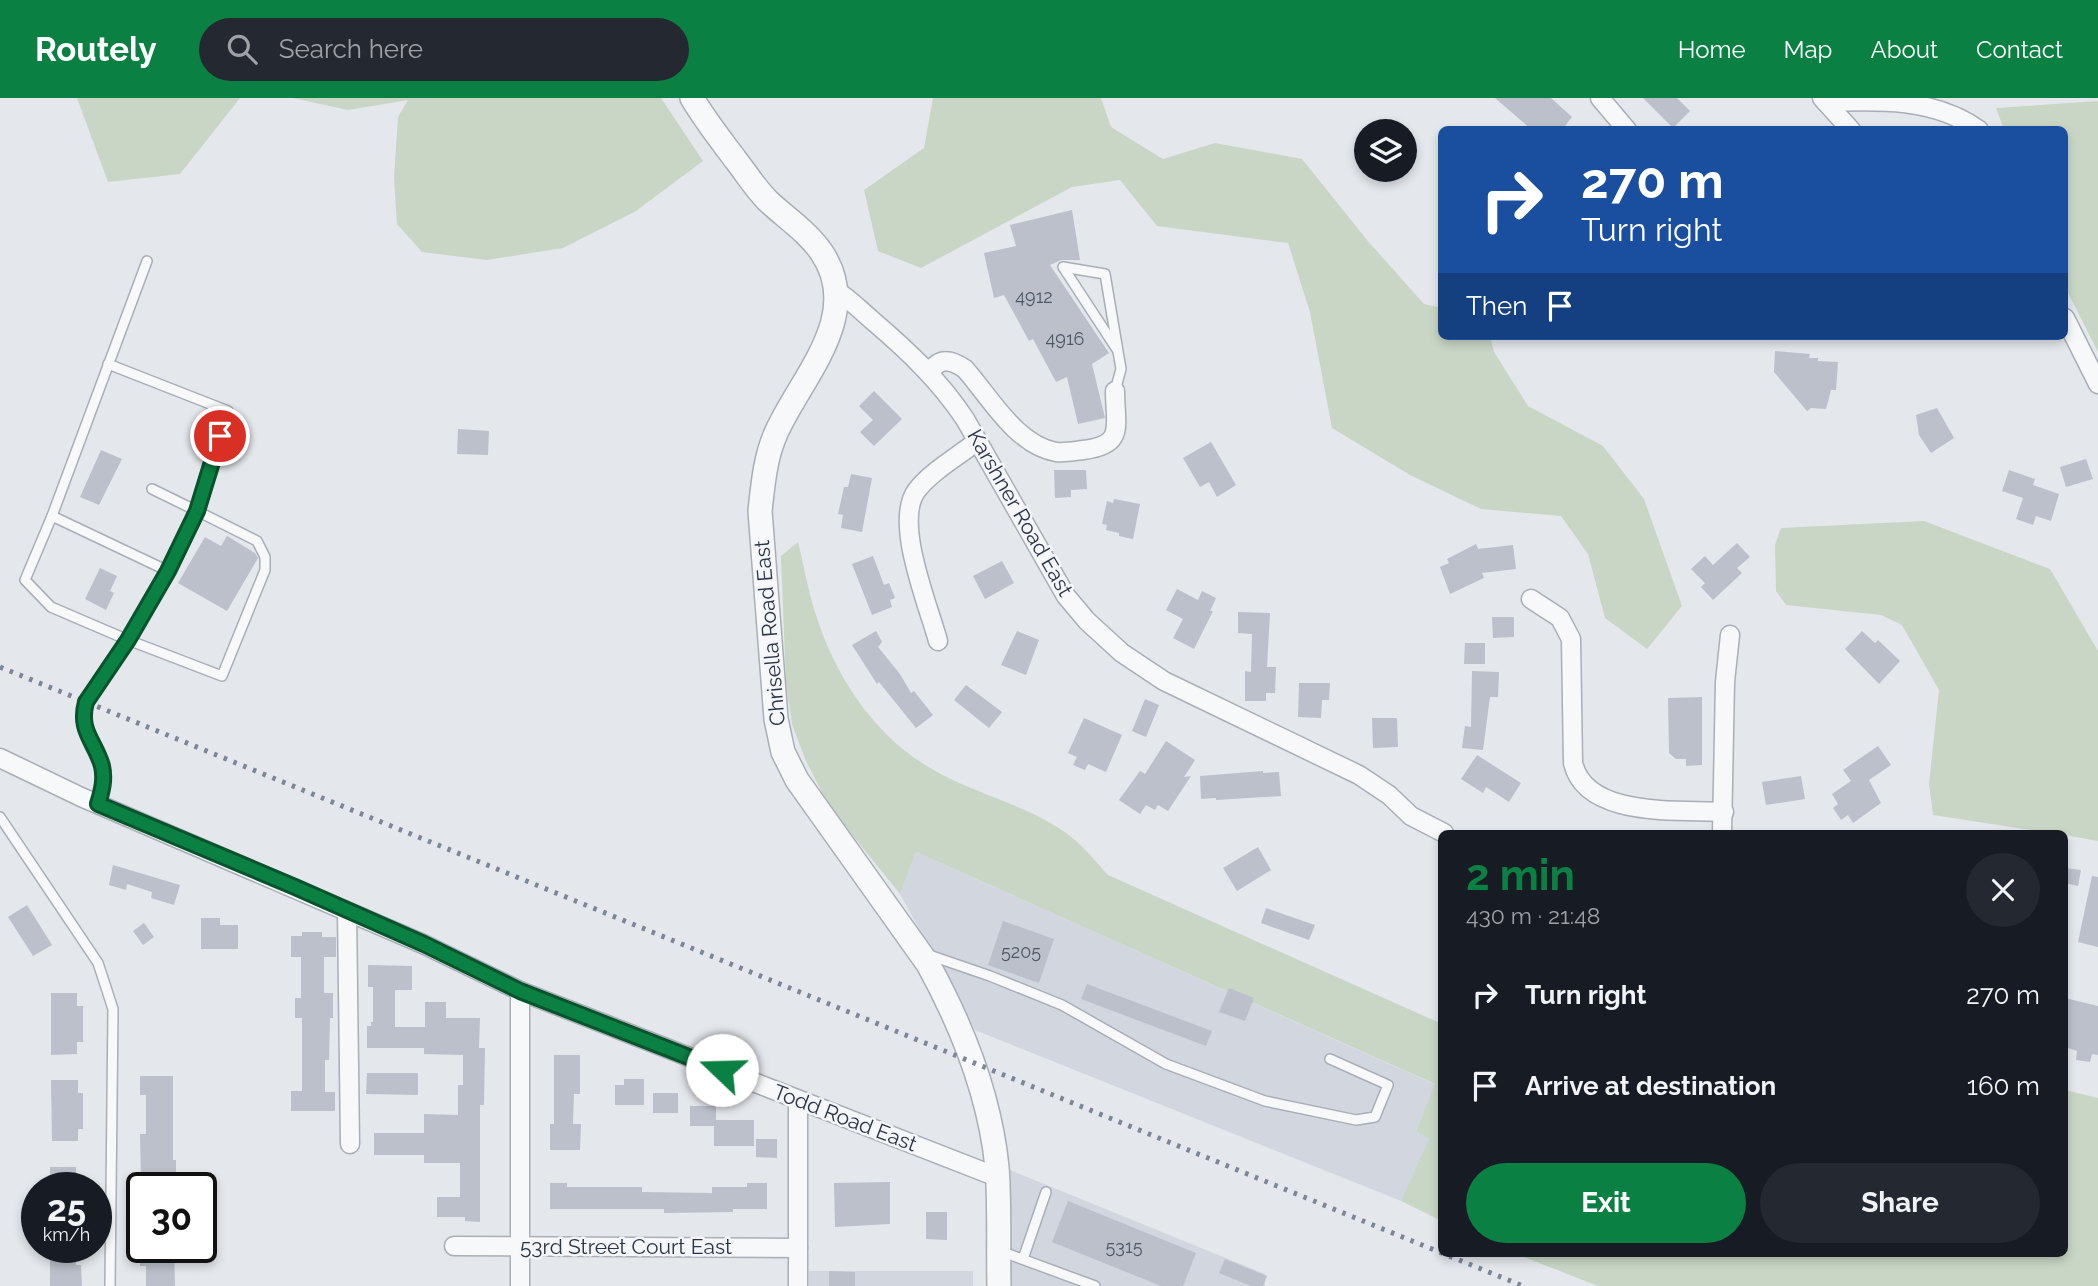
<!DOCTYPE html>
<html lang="en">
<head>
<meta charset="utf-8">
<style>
	body { margin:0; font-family:Raleway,sans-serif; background:#242831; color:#f1f3f6; height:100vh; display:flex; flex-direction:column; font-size:26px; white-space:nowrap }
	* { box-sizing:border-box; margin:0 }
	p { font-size:23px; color:#9ea1a6 }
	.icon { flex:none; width:38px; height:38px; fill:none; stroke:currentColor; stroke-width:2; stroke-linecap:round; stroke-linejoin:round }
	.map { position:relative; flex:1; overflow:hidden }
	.details { position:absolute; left:1438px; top:732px; width:630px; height:427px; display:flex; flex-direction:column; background:#171b24; border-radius:10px; box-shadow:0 4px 10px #0003 }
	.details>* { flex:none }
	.top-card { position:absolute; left:1438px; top:28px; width:630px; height:214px; border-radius:10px; box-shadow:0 4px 10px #0003; background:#1a4fa0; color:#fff; overflow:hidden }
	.controls { position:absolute; left:1354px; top:21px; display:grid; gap:14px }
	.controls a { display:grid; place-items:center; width:63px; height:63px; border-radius:50%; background:#171b24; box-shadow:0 4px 10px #0003; font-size:35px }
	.speed { position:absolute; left:21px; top:1074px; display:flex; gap:14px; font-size:35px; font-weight:700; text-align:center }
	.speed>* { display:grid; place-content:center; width:91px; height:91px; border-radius:50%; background:#171b24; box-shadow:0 4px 10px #0003; line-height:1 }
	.speed small { font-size:18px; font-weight:400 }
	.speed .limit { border:4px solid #111; border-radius:10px; background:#fff; color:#111 }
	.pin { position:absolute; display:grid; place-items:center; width:60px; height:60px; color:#fff; margin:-30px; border:4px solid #fff; border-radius:50%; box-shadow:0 2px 7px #0007 }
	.me { position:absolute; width:77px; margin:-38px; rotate:291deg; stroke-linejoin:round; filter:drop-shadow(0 0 5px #0008) }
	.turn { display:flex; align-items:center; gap:24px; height:147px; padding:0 28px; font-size:32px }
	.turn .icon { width:91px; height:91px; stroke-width:2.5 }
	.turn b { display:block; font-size:49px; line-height:60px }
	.then { display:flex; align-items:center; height:66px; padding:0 28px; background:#0003; gap:14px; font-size:26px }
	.round { display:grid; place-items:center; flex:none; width:74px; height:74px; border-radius:37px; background:#242831 }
	.headline { display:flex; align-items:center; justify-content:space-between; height:119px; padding:0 28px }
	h1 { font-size:42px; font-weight:700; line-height:52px; color:#0b8043 }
	.action { display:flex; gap:14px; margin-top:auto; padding:14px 28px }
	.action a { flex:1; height:80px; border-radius:42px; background:#0b8043; color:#fff; font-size:28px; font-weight:700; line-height:80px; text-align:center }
	.action a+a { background:#242831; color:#f1f3f6 }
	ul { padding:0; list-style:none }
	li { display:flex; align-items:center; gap:21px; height:91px; padding:0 28px }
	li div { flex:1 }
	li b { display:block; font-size:26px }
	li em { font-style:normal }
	header { display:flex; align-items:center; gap:42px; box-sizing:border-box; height:98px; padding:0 35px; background:#0b8043; color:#fff }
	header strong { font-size:33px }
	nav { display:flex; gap:38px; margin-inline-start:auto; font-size:24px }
	.search { width:490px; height:63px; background:#242831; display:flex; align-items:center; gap:18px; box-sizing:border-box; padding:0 24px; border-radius:38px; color:#9ea1a6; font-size:26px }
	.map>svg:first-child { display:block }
	.built { fill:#d2d6de }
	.green { fill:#c9d6c5 }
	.building { fill:#bbc0ca }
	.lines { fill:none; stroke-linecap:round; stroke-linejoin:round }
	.service-casing { stroke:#a9aeb7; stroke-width:12 }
	.minor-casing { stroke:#a9aeb7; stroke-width:21 }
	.tertiary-casing { stroke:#a9aeb7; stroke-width:26 }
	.service { stroke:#f7f8fa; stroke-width:9 }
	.minor { stroke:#f7f8fa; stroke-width:18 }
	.tertiary { stroke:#f7f8fa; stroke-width:23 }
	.rail { stroke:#7d8696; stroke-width:5; stroke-dasharray:3.5 7; stroke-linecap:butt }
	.route-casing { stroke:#07532c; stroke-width:18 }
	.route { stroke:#0b8043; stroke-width:12 }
	.labels { text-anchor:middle; stroke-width:5; stroke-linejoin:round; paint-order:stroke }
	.number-label { font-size:18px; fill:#4f5766 }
	.street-label { font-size:21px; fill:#2b3445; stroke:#f4f6f9 }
</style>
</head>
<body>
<header>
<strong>Routely</strong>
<div class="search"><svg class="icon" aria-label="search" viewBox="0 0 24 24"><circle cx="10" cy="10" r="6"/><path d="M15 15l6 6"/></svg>Search here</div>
<nav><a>Home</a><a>Map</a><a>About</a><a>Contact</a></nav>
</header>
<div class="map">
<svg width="2098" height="1188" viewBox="0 0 2098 1188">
	<rect width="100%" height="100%" fill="#e4e7ec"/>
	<!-- built -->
	<g class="built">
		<path d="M916,754l520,233 -20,45 14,9 -29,62 -426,-171 -75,-136z"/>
		<path d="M1010,1072l255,104v12h-254z"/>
		<rect x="809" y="1173" width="164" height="15"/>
	</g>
	<!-- green -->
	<g class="green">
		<path d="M77,0h163l-60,76 -72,8z"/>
		<path d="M293,0h368l42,63 -67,50 -73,37 -76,12 -65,-8 -25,-28 -3,-47 4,-60 10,-17 -60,10z"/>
		<path d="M933,0h168l10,29 52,32 52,-16 87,16 65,81 57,64 18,4v28h48l4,16 34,54 75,40 41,53 38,107 -35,43 -42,-31 -17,-64 -27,-38 -80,-7 -71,-34 -78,-47 -22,-116 -22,-69 -131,-17 -37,-46 -48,7 -151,81 -43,-17 -14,-61 60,-42z"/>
		<path d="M2098,3v251l-33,-65v-157l-61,-1 -8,-21z"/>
		<path d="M1924,423l126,48 48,82v190l-33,-6v-2h-15l-117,-18 -4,-31 10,-94 -37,-65 -21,-10 -95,-10 -10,-14 -1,-46 6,-17z"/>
		<path d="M798,444c6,24 10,49 18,73 19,61 59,122 116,154 42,25 94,35 134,64 16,11 29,28 42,42l334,149v197l-41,-20 28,-62 -13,-8 19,-47 -519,-232 -16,42 -71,-88 -24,-47 -13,-35 -6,-41 -5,-127z"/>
		<path d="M2065,992l33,8v188h-500l-84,-33h551z"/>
	</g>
	<!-- building -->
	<g class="building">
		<path d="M1495,0h56l21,19 -10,13h-30z"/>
		<path d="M1643,0h34l13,13 -17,17z"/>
		<path d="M1072,112l8,50h-19l-11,5 59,88 -17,11 13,54 -27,6 -11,-47 -11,5 -23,-43 -4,2 -25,-46 -10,3 -10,-45 32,-7 -6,-21z"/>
		<path d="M1775,253l35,3 -1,4h9v3l20,1 -2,28h-5l-5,19 -15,-1 -4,3 -33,-39z"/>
		<path d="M874,293l28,28 -28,27 -14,-14 13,-12 -14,-14z"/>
		<path d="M1937,310l17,30 -23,15 -12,-18 -3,-20z"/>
		<path d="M458,331l31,2 -1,24 -31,-1z"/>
		<path d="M1211,344l25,43 -19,12 -8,-15 -9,5 -17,-29z"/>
		<path d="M101,352l21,9 -23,46 -19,-8z"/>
		<path d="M2086,361l7,20 -27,8 -6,-20z"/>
		<path d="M1054,372h32l1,19 -16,1v7l-16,1z"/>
		<path d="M2009,372l26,9 -2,6 26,9 -8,27 -15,-5 -3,9 -17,-6 7,-21 -21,-7z"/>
		<path d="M851,376l21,4 -10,54 -21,-4 2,-13 -5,-1 6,-27h4z"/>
		<path d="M1114,401l26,5 -7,35 -14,-3v-3l-13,-3 1,-5 -5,-1 5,-23 6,2z"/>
		<path d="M227,438l28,17 3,5 -31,53 -49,-28 27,-46 16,9z"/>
		<path d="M1737,445l13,14 -13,11 5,5 -29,27 -12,-13 4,-4 -14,-14 14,-13 8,9z"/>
		<path d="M1476,446l2,5 35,-4 3,24 -34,4 2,5 -34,16 -10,-27 9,-4 -2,-4z"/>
		<path d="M873,458l11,29 5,-2 6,15 -5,2 2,7 -20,8 -20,-51z"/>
		<path d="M1002,463l12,22 -29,16 -12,-23z"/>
		<path d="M100,470l17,8 -7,15 4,2 -8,17 -21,-11z"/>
		<path d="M1177,491l21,11 4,-9 14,7 -6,13h3l-19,38 -21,-11 10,-19 -17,-9z"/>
		<path d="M1238,514l32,1 -3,54h9l-1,26h-9v8h-21v-30l6,1 1,-38 -14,-1z"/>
		<path d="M1492,519h22v20l-21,1z"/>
		<path d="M876,533l6,11 -4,5 22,27 11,19 3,-2 19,24 -17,13 -37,-46 -2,2 -25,-39z"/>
		<path d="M1017,533l22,9 -13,35 -25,-10z"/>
		<path d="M1862,533l13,12 3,-3 22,21 -21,23 -34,-35z"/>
		<path d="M1465,545h20v21h-21z"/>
		<path d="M1472,573l27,1 -1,25h-8l-7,53 -21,-2 3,-22 6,1z"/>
		<path d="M1299,585h31l-1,17h-7l-1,18 -23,-1z"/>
		<path d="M966,587l36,27 -13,16 -35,-28z"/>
		<path d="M1702,599v68l-16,1v-7h-10l-7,-6 -1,-55z"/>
		<path d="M1145,601l14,6 -13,32 -14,-6z"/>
		<path d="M1084,620l38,17 -16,37 -18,-8 -3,6 -12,-5 4,-8 -9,-4z"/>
		<path d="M1372,620h25l1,29 -25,1z"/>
		<path d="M1166,643l29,19 -11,17 7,-1 -23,35 -10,-6 -3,5 -9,-5 -6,9 -21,-14 21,-29 5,3z"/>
		<path d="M1878,648l13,19 -22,15 12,23 -28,20 -5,-8 -7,5 -8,-12 5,-4 -6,-10 19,-13 -8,-11z"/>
		<path d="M1477,657l44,28 -12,19 -23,-15 -3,6 -22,-14z"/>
		<path d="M1263,673v2l16,-1 2,24 -65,4v-2l-15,1 -1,-23z"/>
		<path d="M1801,678l4,23 -39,6 -4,-23z"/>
		<path d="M1258,749l13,23 -34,21 -14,-23z"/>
		<path d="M113,767l67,20 -6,20 -23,-7 1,-6 -25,-8 -1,6 -17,-5z"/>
		<path d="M2065,770l16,2 -3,16 -13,-3z"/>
		<path d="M2092,778l6,1v70l-20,-5z"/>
		<path d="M27,807l25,40 -19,11 -25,-39z"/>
		<path d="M1266,810l49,17 -6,15 -48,-17z"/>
		<path d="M201,820h19v7h18v24h-37z"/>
		<path d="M1003,823l51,18 -15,44 -51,-18z"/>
		<path d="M144,825l10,14 -11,8 -10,-14z"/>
		<path d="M302,834h20v5h14v20h-12v36h9v25h-3l-1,42h-4v32h10v19h-44v-20h11v-73h-7v-20h6v-41h-10v-21h11z"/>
		<path d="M368,867l44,1v24h-17v37h30v-25h21v16h34l-1,30h6l-1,57h-4v117l-15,-1v-4h-28v-20h23v-34h-36v-8h-50v-22h50v-19l34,1v-30h5v-30l-39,-1v-6h-57v-22h4v-4h2v-35h-5z"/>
		<path d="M1087,886l125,47 -6,15 -125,-47z"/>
		<path d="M1229,890l25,10 -9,23 -26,-9z"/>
		<path d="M51,895h26v13h6v36h-6v12l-26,1z"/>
		<path d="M2065,900l33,8v49l-6,-1 -2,8 -14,-2 1,-9 -12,-4z"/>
		<path d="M554,957h26v39h-6l-1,30h8l-1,26h-30v-26h4z"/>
		<path d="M367,975h51v22l-52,-1z"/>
		<path d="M140,978h33v84h3v28h-29v-9h-6l-1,-45h6v-39h-6z"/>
		<path d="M624,981h20v26h-29v-20h9z"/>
		<path d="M51,982h27v13h5v36h-5v12h-26z"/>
		<rect x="653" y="995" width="25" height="20"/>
		<path d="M690,1008h26v14h38v26h-40v-20h-24z"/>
		<path d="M756,1041h21v19l-21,-1z"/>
		<path d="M50,1069h26l1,21h-27z"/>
		<path d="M890,1084v42l-55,3 -1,-44z"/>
		<path d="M550,1085h17v4h75v5l70,1v-6h35v-4h20v26h-34v3l-69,1v-4h-114z"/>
		<path d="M1068,1103l128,52 -13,33h-22l-109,-44z"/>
		<path d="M926,1114h21v28l-21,-1z"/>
		<path d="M140,1150h34l1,38h-29v-20h-6z"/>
		<path d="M76,1153v14h5l1,21h-32v-34z"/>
		<path d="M1225,1161l42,17 -4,10h-12l-32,-13z"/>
		<path d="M829,1173l26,1v14h-26z"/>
	</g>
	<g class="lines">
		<defs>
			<g id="service">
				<path d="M108,266l120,47 -31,100 60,30 8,16v13l-43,106 -94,-36 -77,-33 -26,-27 27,-64 116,55"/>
				<path d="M1115,293l6,-22 -16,-95 -42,-7 55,84"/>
				<path d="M52,418l95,-255"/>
				<path d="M98,706c4,-13 7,-25 4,-38 -7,-26 -25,-35 -16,-64l42,-62 40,-69 29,-60 -45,-22"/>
				<path d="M0,719l98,146 15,46 -3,277"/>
				<path d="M929,857l61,21 72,29 104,59 99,37 91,19 19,-3 13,-32 -58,-26"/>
				<path d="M1000,1153l95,35"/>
				<path d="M1023,1161l23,-67"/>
			</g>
			<g id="minor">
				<path d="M1600,0l27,32"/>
				<path d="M1822,0l29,32"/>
				<path d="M1826,4c52,-2 109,-4 153,28"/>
				<path d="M835,192c15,9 25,20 38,31 35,30 66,59 92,98l101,177 21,25 35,32 42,28 195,94 30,20 22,21 33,17"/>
				<path d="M2065,220l33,66"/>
				<path d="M930,275c9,-17 22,-13 35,-4 25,28 51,76 91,83 9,1 19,-1 27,-2 43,-5 32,-24 32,-59"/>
				<path d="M1531,501l29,19 11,21 2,124c13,56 107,46 151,49"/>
				<path d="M938,543c-10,-37 -45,-120 -21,-151 15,-19 40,-33 59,-48"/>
				<path d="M0,660l81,39 342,147 97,47 477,186"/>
				<path d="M1722,735l3,-151 5,-47"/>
				<path d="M347,814l3,232"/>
				<path d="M798,1002v186"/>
				<path d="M454,1148l344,2"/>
				<path d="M520,1188v-295"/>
			</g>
			<path id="tertiary" d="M692,0c13,22 28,41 43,61 11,14 20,29 33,42 18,17 40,31 54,52 42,63 -21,124 -46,180 -11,25 -13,51 -16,78l16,208 7,33 14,28 131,184c34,62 62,133 69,203 3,39 1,80 2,119"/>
		</defs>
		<!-- service casing -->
		<use href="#service" class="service-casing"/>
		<!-- minor casing -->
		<use href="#minor" class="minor-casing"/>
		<!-- tertiary casing -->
		<use href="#tertiary" class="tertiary-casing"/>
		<!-- service -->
		<use href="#service" class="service"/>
		<!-- minor -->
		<use href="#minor" class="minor"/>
		<!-- tertiary -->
		<use href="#tertiary" class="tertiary"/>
		<!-- rail -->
		<path class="rail" d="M0,569l1523,619"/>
	</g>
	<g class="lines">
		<defs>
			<path id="route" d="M220,338l-23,75 -29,60 -40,69 -42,62c-8,29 9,39 16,64 3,13 0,25 -4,38l197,83 129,57 96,47 202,79"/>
		</defs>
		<!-- route casing -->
		<use href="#route" class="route-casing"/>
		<!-- route -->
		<use href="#route" class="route"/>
	</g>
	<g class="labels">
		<!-- number labels -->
		<g class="number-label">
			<text x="1034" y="205">4912</text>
			<text x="1065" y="247">4916</text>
			<text x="1021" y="860">5205</text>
			<text x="1124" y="1155">5315</text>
		</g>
		<!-- street labels -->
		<g class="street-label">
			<text transform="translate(1020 415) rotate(60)" y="7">Karshner Road East</text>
			<text transform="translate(770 535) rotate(-95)" y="7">Chrisella Road East</text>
			<text transform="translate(845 1020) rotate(21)" y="7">Todd Road East</text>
			<text x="626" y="1156">53rd Street Court East</text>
		</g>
	</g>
</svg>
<div class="controls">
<a><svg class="icon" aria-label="layers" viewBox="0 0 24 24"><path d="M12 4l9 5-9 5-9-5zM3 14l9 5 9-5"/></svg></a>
</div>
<div class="speed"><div>25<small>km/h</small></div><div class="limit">30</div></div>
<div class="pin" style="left:220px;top:338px;background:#d93025"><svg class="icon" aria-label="arrive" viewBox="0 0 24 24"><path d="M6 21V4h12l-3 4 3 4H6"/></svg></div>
<svg class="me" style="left:722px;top:972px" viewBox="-20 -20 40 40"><circle r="19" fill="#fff"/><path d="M0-13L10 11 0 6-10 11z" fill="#0b8043"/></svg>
<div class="top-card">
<div class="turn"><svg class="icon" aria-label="right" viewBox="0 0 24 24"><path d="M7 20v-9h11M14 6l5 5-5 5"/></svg><div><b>270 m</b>Turn right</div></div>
<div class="then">Then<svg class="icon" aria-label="arrive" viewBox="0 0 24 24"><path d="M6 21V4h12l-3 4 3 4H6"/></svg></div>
</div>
<section class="details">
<div class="headline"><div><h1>2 min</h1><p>430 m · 21:48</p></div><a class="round"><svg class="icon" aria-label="close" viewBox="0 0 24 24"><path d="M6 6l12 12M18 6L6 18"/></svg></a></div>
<ul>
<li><svg class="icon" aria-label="right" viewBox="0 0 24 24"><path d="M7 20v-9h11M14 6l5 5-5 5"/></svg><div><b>Turn right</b></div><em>270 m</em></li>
<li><svg class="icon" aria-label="arrive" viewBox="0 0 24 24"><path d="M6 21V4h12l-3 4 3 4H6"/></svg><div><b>Arrive at destination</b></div><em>160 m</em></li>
</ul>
<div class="action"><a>Exit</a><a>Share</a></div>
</section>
</div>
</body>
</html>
